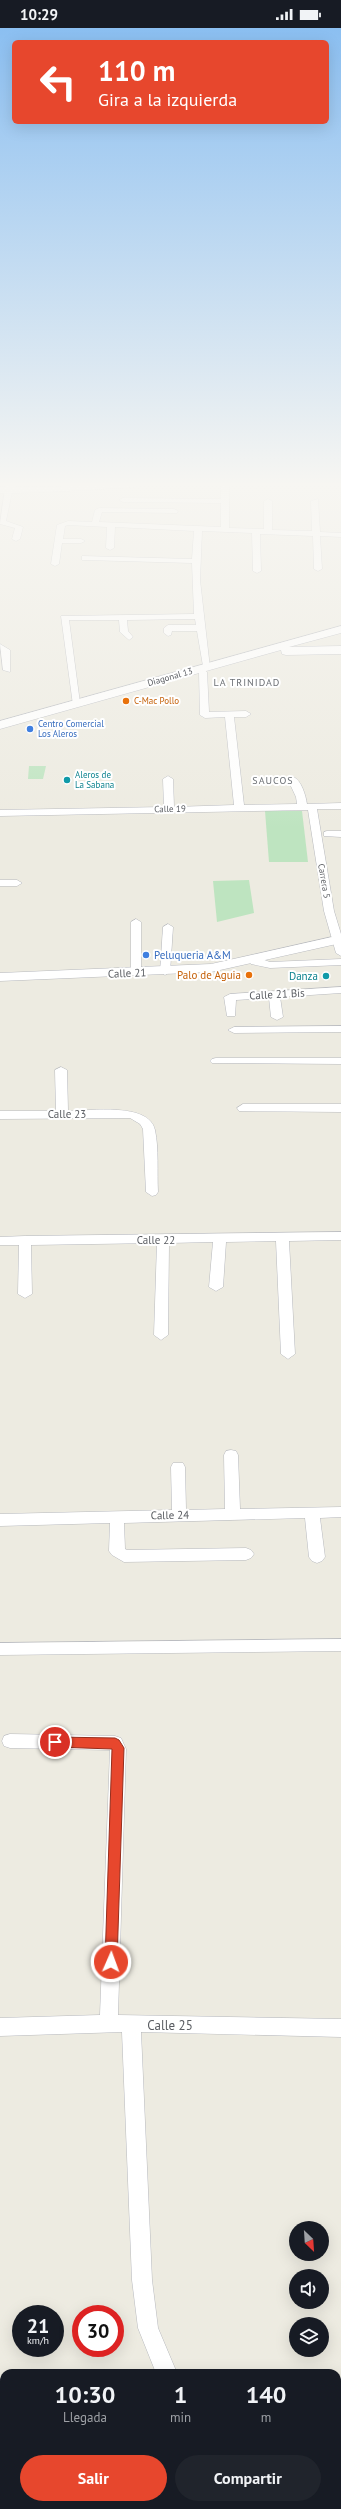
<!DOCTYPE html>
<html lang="es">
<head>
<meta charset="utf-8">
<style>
	body { margin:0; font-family:"PT Sans",sans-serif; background:#20242c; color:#f1f3f6; height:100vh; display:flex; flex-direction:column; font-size:15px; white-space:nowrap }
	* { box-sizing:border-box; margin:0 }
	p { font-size:13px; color:#9ea1a6 }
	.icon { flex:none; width:22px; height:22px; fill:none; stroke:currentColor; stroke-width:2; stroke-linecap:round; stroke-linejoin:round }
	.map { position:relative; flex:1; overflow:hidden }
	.panel { position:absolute; left:0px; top:2341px; width:341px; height:140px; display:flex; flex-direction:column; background:#171b24; border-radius:12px 12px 0 0; box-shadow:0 4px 16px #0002 }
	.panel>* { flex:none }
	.top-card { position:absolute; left:12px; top:12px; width:317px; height:84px; border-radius:6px; box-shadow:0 4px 16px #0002; background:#e7472d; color:#fff; overflow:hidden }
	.needle { width:26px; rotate:155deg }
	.controls { position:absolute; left:289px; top:2193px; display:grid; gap:8px }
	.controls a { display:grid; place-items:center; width:40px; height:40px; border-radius:50%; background:#171b24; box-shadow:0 4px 16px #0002; font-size:20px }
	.speed { position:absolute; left:12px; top:2277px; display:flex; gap:8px; font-size:20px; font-weight:700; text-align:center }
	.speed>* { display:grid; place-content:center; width:52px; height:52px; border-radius:50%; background:#171b24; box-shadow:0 4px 16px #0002; line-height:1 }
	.speed small { font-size:10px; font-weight:400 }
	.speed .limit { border:6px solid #d22; background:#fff; color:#111 }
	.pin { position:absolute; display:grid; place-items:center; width:34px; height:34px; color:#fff; margin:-17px; border:2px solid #fff; border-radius:50%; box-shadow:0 1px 4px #0007 }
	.me { position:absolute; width:44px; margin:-22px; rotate:2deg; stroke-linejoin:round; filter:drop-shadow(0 0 3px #0008) }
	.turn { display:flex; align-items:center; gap:14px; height:84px; padding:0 20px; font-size:18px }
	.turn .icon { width:52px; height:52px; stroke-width:2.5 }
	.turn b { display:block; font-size:28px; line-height:34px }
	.eta { display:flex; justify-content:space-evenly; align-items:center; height:68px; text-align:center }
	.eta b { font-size:24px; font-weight:800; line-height:28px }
	.primary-button { display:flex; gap:8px; margin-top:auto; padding:8px 20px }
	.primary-button a { flex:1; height:46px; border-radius:24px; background:#e7472d; color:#fff; font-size:16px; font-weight:800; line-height:46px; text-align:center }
	.primary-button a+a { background:#20242c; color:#f1f3f6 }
	.status { display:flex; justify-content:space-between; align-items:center; height:28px; padding:0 20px; background:#171b24; direction:ltr }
	.status svg { height:11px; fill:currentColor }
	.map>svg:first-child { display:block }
	.green { fill:#bee4c0 }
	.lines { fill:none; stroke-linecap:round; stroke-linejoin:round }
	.minor-casing { stroke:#b7b9be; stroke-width:1 }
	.tertiary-casing { stroke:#b7b9be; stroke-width:1 }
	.secondary-casing { stroke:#b7bac0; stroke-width:1 }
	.minor { fill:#fff; fill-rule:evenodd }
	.tertiary { fill:#fff; fill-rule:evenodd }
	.secondary { fill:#fff; fill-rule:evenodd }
	.route { fill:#e7472d; stroke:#962e1d }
	.food-dot { fill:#e8710a; stroke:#fff; stroke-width:1.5 }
	.shop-dot { fill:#3f7fe0; stroke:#fff; stroke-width:1.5 }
	.culture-dot { fill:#0f9aa8; stroke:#fff; stroke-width:1.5 }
	.labels { text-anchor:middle; stroke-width:4; stroke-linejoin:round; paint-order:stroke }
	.far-street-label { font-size:9px; fill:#5a5d62; stroke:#fff }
	.far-food-label { font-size:9px; fill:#c56008; stroke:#fff; text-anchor:start }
	.far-shop-label { font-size:9px; fill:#366cbe; stroke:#fff; text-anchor:start }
	.far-culture-label { font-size:9px; fill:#0d838f; stroke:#fff; text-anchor:start }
	.far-neighbourhood-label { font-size:10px; letter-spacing:1px; fill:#6b6f74; stroke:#fff }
	.shop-label { font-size:11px; fill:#366cbe; stroke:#fff; text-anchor:start }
	.street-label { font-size:11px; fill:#5a5d62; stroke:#fff }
	.food-label { font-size:11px; fill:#c56008; stroke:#fff; text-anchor:end }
	.culture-label { font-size:11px; fill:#0d838f; stroke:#fff; text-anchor:end }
	.near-street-label { font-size:13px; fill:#5a5d62; stroke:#fff }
</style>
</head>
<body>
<div class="status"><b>10:29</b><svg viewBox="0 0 49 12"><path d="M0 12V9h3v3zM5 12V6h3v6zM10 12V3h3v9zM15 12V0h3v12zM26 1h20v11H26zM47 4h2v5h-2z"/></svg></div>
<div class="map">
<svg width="341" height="2481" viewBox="0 0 341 2481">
	<rect width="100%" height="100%" fill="#edebe1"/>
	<!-- green -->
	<g class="green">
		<path d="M29,738h17l-3,13h-15z"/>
		<path d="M265,783h37l6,51h-39z"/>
		<path d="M249,852l5,33 -37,9 -4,-41z"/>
	</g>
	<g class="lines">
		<defs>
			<g id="minor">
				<path d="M6,454h8l-8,39 17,6 -3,12 -4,2 -4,-2 3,-11 -15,-4z"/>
				<path d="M221,454h8v46l35,1v-28l4,-2 4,2v29l40,1 -1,-30 7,-2 2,33 21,1v4l-21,-1 2,33 -4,2 -4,-2 -1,-33 -53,-2 1,37 -4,2 -4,-2 -1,-38 -50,-2 -2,49 10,88 -7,-2 -6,-35h-25l-1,4 -3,1 -4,-3v-5l4,-3h28l-1,-6 -68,1 1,11 5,6 -4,3 -9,-8 -1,-12h-50l11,83 -7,2 -12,-89 133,-2 -2,-51 -107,-3h-3v-4l110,3 2,-28 -79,-4 -1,21 -4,2 -4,-2 1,-21 -39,-2 -3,1 -2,13h18l4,2 -4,2h-19l-3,21 -4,2 -4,-2 6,-39 11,-4 24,1 3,-12 4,-2 75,1 4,2 -1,2 -75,-1 -3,10 122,5v-24l-98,-1 -4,-2 4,-2 98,1z"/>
				<path d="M0,616l10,6v22l-7,-2z"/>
				<path d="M203,641l4,3 2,40 37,-1 5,3 -5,3h-12l10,88 53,-1 -1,-7 -8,-17 5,-3c8,2 13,19 14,27l34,-1v6h-24l17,102 7,23v22l-5,-3 -12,-42 -16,-101 -308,6v-6l164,-3 -1,-28 5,-3 5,3 1,28 60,-2 -9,-88 -20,1 -5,-3 -1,-43z"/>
				<path d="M327,803h14v6l-17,-1v-4z"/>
				<path d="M0,852h17l5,3 -5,3h-17z"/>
				<path d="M136,891l5,3v51l-5,3 -5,-3v-51z"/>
				<path d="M168,896l5,3 -3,45 -5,3 -5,-3 3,-45z"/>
				<path d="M253,928l17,6 71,-3v6l-71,3 -19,-4 -3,-5z"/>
				<path d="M341,959v6l-61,4 3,20 -6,3 -6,-3 -2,-19 -33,2 -1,16h-8l-3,-19 6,-3z"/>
				<path d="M341,998v6l-107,1 -6,-3 6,-3z"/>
				<path d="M216,1030h125v6l-129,-1 -2,-2 2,-2z"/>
				<path d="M61,1039l6,3 1,41c22,0 81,-9 87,19 4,19 2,42 3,62l-2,3 -4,1 -6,-4 -3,-63 -3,-5 -10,-6 -130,1v-8h56l-1,-41z"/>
				<path d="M243,1076h98v8l-102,-1 -2,-3z"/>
				<path d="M341,1204v8l-52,1 6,113 -7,5 -7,-5 -5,-113 -50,1 -3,45 -7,4 -7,-4 4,-45 -44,1 -1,92 -7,5 -7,-5 3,-92 -126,2 1,49 -7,4 -7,-4 1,-49h-19v-8l25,-1z"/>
				<path d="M231,1422l5,1 2,4 2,54 101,-2v10l-21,1 5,39 -3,4 -5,2 -5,-2 -3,-4 -4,-39 -181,5 1,26 2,1 119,-2 5,2 3,4 -3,4 -5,2 -122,2 -12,-7 -3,-4 1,-28 -110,3v-12l172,-4 -1,-43 2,-4h10l2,4 1,43 39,-1 -1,-54 2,-4z"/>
				<path d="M341,1611v12l-341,4v-12z"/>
				<path d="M10,1706l105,2 6,2 5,11 -8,266 223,4v18l-200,-5 11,248 6,48 19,45h-21l-18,-45 -6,-48 -10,-248 -122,4v-18l100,-3 10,-265 -100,-2 -6,-2 -2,-5 2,-5z"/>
			</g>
			<g id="tertiary">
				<path d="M97,454h84l-5,3c-59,2 -117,8 -176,8v-6h57z"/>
				<path d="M341,907v8l-130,29 -211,9v-8l211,-9z"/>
			</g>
			<path id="secondary" d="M341,598v7l-52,14 52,-1v8l-55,1 -4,-1 -1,-4 -281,79v-8z"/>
		</defs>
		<!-- minor casing -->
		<use href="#minor" class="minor-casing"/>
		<!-- tertiary casing -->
		<use href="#tertiary" class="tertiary-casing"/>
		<!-- secondary casing -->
		<use href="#secondary" class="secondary-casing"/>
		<!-- minor -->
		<use href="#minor" class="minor"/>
		<!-- tertiary -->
		<use href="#tertiary" class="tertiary"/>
		<!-- secondary -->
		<use href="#secondary" class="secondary"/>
	</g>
	<!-- sky -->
	<linearGradient id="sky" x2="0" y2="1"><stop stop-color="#8bbff1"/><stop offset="0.57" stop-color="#f7f6f2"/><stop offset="1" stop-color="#f7f6f2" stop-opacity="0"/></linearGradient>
	<rect width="341" height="801" fill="url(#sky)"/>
	<!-- route -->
	<path class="route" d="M55,1709l60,1 4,2 5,8 -7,214 -6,6 -6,-6 7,-213 -57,-2 -6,-5z"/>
	<!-- markers -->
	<g class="food-dot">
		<circle cx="126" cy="673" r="4"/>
		<circle cx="249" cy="947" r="4"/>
	</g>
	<g class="shop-dot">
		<circle cx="30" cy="701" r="4"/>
		<circle cx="146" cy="927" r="4"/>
	</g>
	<g class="culture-dot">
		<circle cx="67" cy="752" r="4"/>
		<circle cx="326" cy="948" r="4"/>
	</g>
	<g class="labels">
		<!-- far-street labels -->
		<g class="far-street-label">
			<text transform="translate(170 649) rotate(-16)" y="3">Diagonal 13</text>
			<text transform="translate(170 781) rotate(-1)" y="3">Calle 19</text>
			<text transform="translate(324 853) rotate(80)" y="3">Carrera 5</text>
		</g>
		<!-- far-food labels -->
		<g class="far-food-label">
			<text x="134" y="676">C-Mac Pollo</text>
		</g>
		<!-- far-shop labels -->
		<g class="far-shop-label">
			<text x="38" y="699">Centro Comercial<tspan x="38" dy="10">Los Aleros</tspan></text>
		</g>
		<!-- far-culture labels -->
		<g class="far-culture-label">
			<text x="75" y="750">Aleros de<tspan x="75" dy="10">La Sabana</tspan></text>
		</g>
		<!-- far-neighbourhood labels -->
		<g class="far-neighbourhood-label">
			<text x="247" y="658">LA TRINIDAD</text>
			<text x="273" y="756">SAUCOS</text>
		</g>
		<!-- shop labels -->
		<g class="shop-label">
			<text x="154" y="931">Peluqueria A&amp;M</text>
		</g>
		<!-- street labels -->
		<g class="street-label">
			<text transform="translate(127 945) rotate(-2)" y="4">Calle 21</text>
			<text transform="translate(277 966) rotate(-3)" y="4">Calle 21 Bis</text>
			<text x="67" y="1090">Calle 23</text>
			<text x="156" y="1216">Calle 22</text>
			<text transform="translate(170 1487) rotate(-1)" y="4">Calle 24</text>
		</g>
		<!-- food labels -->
		<g class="food-label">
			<text x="241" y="951">Palo de Aguia</text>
		</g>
		<!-- culture labels -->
		<g class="culture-label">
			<text x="318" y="952">Danza</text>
		</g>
		<!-- near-street labels -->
		<g class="near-street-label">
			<text x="170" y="2002">Calle 25</text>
		</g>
	</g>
</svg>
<div class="controls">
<a><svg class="needle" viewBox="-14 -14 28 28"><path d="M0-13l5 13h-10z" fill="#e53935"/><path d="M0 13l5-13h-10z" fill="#9ea1a6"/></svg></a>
<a><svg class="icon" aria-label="sound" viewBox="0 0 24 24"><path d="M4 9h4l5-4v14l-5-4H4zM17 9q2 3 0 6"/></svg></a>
<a><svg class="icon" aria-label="layers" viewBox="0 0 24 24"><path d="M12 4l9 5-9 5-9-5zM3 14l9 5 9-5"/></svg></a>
</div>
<div class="speed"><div>21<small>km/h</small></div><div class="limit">30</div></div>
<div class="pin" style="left:55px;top:1714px;background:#d93025"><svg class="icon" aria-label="arrive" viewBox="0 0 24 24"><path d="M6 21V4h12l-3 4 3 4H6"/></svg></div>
<svg class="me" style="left:111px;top:1934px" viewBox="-20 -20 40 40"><circle r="17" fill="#e7472d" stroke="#fff" stroke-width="3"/><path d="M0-11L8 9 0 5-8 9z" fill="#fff"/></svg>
<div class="top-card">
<div class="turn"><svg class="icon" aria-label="left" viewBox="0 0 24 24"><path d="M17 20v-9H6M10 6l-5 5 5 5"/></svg><div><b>110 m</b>Gira a la izquierda</div></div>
</div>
<section class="panel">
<div class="eta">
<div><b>10:30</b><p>Llegada</p></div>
<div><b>1</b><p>min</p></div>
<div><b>140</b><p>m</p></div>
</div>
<div class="primary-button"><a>Salir</a><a>Compartir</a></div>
</section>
</div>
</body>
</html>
